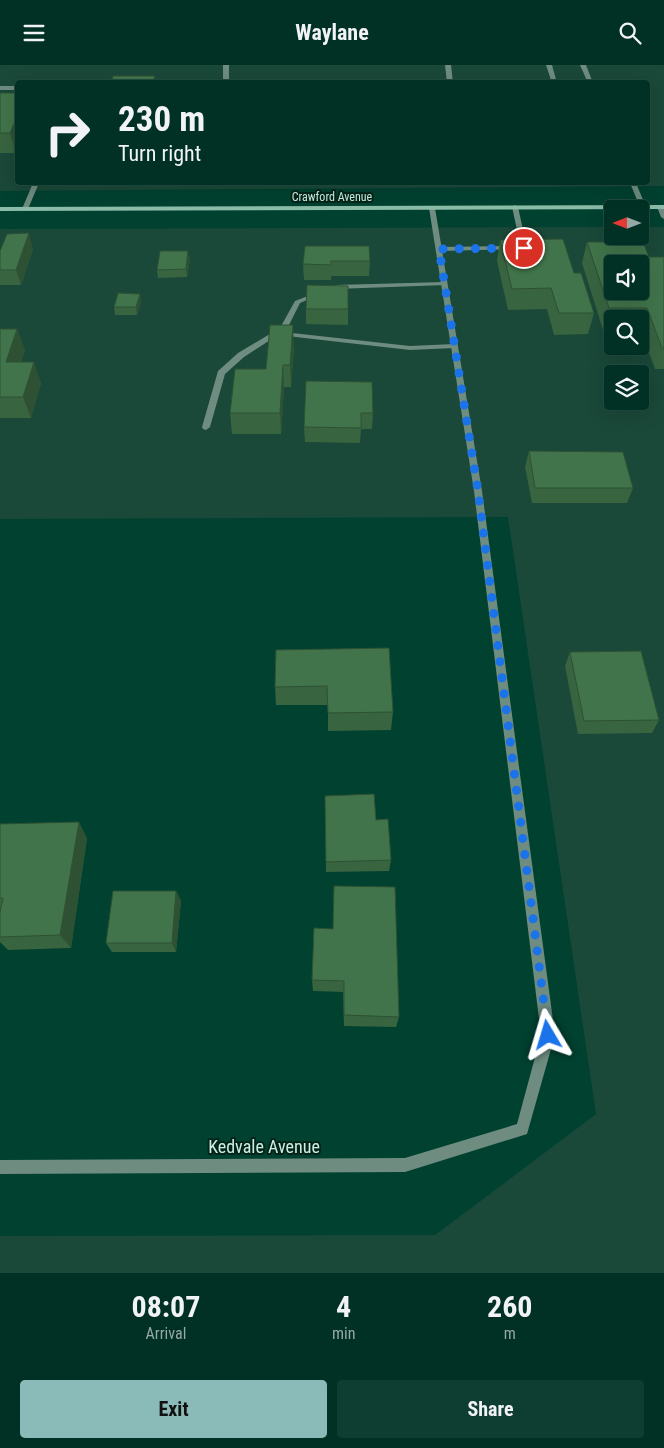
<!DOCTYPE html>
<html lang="en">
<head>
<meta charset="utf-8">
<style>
	body { margin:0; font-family:"Roboto Condensed",sans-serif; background:#0e3d31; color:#f1f3f6; height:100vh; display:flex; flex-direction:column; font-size:19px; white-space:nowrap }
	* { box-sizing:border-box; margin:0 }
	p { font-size:16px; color:#95a9a6 }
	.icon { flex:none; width:28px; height:28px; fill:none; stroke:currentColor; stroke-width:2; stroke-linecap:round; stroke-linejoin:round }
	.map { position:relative; height:1208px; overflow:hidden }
	.panel { display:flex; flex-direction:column; background:#003124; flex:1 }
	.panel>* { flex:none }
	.hud { position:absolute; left:15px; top:15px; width:635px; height:105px; border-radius:5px; box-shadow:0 5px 20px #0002,0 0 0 1px #224c41; background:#003124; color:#f1f3f6; overflow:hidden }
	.needle { width:32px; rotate:270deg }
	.tools { position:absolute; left:604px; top:135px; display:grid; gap:10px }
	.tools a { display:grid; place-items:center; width:45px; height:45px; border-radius:5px; background:#003124; box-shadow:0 5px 20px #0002,0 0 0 1px #224c41; font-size:25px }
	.pin { position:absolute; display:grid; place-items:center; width:42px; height:42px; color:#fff; margin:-21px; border:2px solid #fff; border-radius:50%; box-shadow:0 1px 5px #0007 }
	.me { position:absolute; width:55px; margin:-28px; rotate:353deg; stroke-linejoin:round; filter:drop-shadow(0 0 4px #0008) }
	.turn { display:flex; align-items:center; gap:18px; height:105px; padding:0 20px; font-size:22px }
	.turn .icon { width:65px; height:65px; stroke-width:2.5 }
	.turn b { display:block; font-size:35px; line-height:42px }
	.eta { display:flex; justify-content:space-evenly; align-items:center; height:85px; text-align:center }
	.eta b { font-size:30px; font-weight:700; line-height:35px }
	.button { display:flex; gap:10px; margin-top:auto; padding:10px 20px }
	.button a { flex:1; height:58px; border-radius:5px; background:#8bbbb9; color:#111; font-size:20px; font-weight:700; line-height:58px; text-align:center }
	.button a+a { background:#0e3d31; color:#f1f3f6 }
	header { display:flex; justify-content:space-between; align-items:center; height:65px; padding:0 20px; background:#003124; font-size:22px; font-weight:700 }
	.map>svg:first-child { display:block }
	.built { fill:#1a4839; fill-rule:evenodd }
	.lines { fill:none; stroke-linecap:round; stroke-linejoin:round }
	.lane { fill:#6e8c7f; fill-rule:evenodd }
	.street { fill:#6e8c7f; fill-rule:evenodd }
	.secondary { fill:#8bbca8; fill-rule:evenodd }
	.wall { fill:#386440 }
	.shaded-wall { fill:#2e5134 }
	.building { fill:#41744a; stroke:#2e5134; fill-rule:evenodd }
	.route { stroke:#1a73e8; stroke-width:9; stroke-dasharray:0 16.2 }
	.labels { text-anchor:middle; stroke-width:4; stroke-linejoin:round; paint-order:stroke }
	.far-street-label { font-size:12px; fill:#cbefe0; stroke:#04241a }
	.near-street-label { font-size:18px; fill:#cbefe0; stroke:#04241a }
</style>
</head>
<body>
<header><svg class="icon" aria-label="menu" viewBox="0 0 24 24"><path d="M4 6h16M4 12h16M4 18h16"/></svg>Waylane<svg class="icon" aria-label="search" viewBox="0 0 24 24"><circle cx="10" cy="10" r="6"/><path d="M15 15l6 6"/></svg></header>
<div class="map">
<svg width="664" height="1208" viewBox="0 0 664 1208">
	<rect width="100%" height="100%" fill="#004130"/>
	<!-- built -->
	<g class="built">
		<path d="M0,0h664v121l-664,5zM18,18h630v100h-630z"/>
		<path d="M612,162v9h28v-9h24v1046h-664v-37l435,-1 161,-121 -88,-597 -508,2v-290zM612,199h28v27h-28zM612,254h28v27h-28zM612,309h28v27h-28z"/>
	</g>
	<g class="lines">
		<!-- lane -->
		<g class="lane">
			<rect x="223" y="0" width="6" height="18"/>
			<path d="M445,0h6l2,18h-6z"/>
			<path d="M546,0h6l5,18h-5z"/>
			<rect x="0" y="21" width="18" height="4"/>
			<path d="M33,118h6l-11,26 -5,1 -1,-1z"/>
			<path d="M515,140l3,2 9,41 -3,2 -3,-2 -9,-41z"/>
			<path d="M660,140l4,4v10l-3,-2 -4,-10z"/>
			<path d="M513,181l3,2 -1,1 -76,2 -3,-2 3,-2z"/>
			<path d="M444,217l2,1v2l-110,4 -3,-2 3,-2z"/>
			<path d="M318,227l5,1 -23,10 -13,26 -4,3 127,14 44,-2 4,2 -4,2 -44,2 -132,-15 -34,22 -19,17 -15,53 -4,3 -3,-1 -1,-2 16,-56 20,-18 42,-25 15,-27z"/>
		</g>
		<!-- street -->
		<g class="street">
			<path d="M580,0h6l7,18h-5z"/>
			<path d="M630,118h6l10,24 -1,1 -5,-1z"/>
			<path d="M432,141l3,2 47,283 73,544 -28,99 -122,38 -405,2v-14l405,-2 112,-34 24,-89 -67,-544 -45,-283z"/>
		</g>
		<!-- secondary -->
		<path class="secondary" d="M664,140v4l-664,2v-4z"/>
	</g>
	<!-- wall -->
	<g class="wall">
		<path d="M0,28l16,60h-16z"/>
		<path d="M500,175l74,33 20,40 -6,21 -34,1 -7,-26 -39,1 -11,-49z"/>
		<path d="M587,177l62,15h15v112h-9l-15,-40v-10h-28v11h-9l-21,-67z"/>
		<path d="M305,181l65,15 -1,15h-38v4h-27l-1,-16z"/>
		<path d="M33,184l-12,36h-21v-34z"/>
		<path d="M190,194l-3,18 -29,1 -1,-8z"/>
		<path d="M348,221v39l-42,-1v-15z"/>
		<path d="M140,229l1,8 -4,13h-22l-1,-8z"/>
		<path d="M0,264h17l8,22 -4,11 20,21 -10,35h-31z"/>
		<path d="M294,282l-3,40h-7l-3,47h-49l-2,-21 36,-44z"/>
		<path d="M306,316l67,32 -1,16h-11l-1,14 -55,-1 -1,-15z"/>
		<path d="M529,386l104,37 -6,15h-95l-7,-36z"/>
		<path d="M276,585l117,62 -2,18 -63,1v-26h-52l-1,-18z"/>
		<path d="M570,587l89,68 -7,13 -74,1 -13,-68z"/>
		<path d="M325,731l51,24 15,40 -2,11 -63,1z"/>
		<path d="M0,759l87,14 -16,110 -63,2 -8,-8z"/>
		<path d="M176,826l5,10 -5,51h-64l-6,-9z"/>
		<path d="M333,864l66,88 -3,10 -52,-1 -1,-34 -30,-1 -1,-11z"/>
	</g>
	<!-- shaded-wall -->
	<g class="shaded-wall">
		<path d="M18,50v33l-2,5 -6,-20z"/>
		<path d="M29,168l4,16 -12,36 -5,-15z"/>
		<path d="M188,186l2,8 -3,18 -1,-8z"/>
		<path d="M140,229l1,8 -4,13 -1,-8z"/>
		<path d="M293,260l1,22 -3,40 -1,-22z"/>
		<path d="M17,264l8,22 -12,32 -7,-21z"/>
		<path d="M34,297l7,21 -10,35 -8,-21z"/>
		<path d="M283,300l1,22 -3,47 -1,-21z"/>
		<path d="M79,757l8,16 -16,110 -11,-13z"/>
		<path d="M176,826l5,10 -5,51 -4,-9z"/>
	</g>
	<!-- building -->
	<g class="building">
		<path d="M113,11h42l-2,7h-42z"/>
		<path d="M0,28h18v22l-8,18h-10z"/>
		<path d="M29,168l-13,37h-16v-19l7,-17z"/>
		<path d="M563,174l11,34h7l13,40h-35l-8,-25 -39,1 -12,-49z"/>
		<path d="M587,177h56l6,15h15v91h-2l-15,-40h-38zM612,199h28v27h-28z"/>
		<path d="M305,181h64l1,15h-39v4l-28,-1z"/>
		<path d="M160,186h28l-2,18 -29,1z"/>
		<path d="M307,220l41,1v23h-42z"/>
		<path d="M118,228l22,1 -4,13h-22z"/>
		<path d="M270,260h23l-3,40h-7l-3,48h-50l5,-44h31z"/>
		<path d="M0,264h17l-11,33h28l-11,35h-23z"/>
		<path d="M306,316l66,1 1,31h-12v15l-57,-1z"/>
		<path d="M529,386l94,1 10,36h-98z"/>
		<path d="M389,583l4,64 -65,1 -1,-27 -52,1 1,-37z"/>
		<path d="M641,586l18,69 -75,1 -14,-69z"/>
		<path d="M374,729l2,26 12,-1 3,41 -65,2 -1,-66z"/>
		<path d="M79,757l-19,113 -60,2v-25l3,-14h-3v-74z"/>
		<path d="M334,821l61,1 4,130 -55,-2v-34l-32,-1 2,-52 19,1z"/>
		<path d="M113,826h63l-4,52h-66z"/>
	</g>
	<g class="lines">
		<!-- route -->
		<path class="route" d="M524,183l-85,1 39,242 70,544"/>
	</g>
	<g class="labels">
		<!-- far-street labels -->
		<g class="far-street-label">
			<text x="332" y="136">Crawford Avenue</text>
		</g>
		<!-- near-street labels -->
		<g class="near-street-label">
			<text x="264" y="1088">Kedvale Avenue</text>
		</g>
	</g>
</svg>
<div class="tools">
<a><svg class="needle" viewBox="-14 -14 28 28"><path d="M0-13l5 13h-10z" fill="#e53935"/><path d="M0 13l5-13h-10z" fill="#95a9a6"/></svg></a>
<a><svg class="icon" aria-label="sound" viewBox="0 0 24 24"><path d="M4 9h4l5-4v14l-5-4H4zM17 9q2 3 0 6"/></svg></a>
<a><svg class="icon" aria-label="search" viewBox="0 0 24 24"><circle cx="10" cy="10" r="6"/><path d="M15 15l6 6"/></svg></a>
<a><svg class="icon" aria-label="layers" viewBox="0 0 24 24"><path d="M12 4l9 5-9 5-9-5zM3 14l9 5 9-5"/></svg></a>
</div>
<div class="pin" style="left:524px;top:183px;background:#d93025"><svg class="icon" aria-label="arrive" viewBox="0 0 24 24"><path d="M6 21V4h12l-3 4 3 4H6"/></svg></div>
<svg class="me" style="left:548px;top:970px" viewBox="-20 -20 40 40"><path d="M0-17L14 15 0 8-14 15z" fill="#1a73e8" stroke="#fff" stroke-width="4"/></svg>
<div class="hud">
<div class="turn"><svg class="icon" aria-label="right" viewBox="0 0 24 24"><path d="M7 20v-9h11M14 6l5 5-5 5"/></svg><div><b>230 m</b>Turn right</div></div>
</div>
</div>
<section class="panel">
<div class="eta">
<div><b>08:07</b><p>Arrival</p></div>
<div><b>4</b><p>min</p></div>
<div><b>260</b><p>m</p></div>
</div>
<div class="button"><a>Exit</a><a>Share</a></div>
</section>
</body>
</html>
